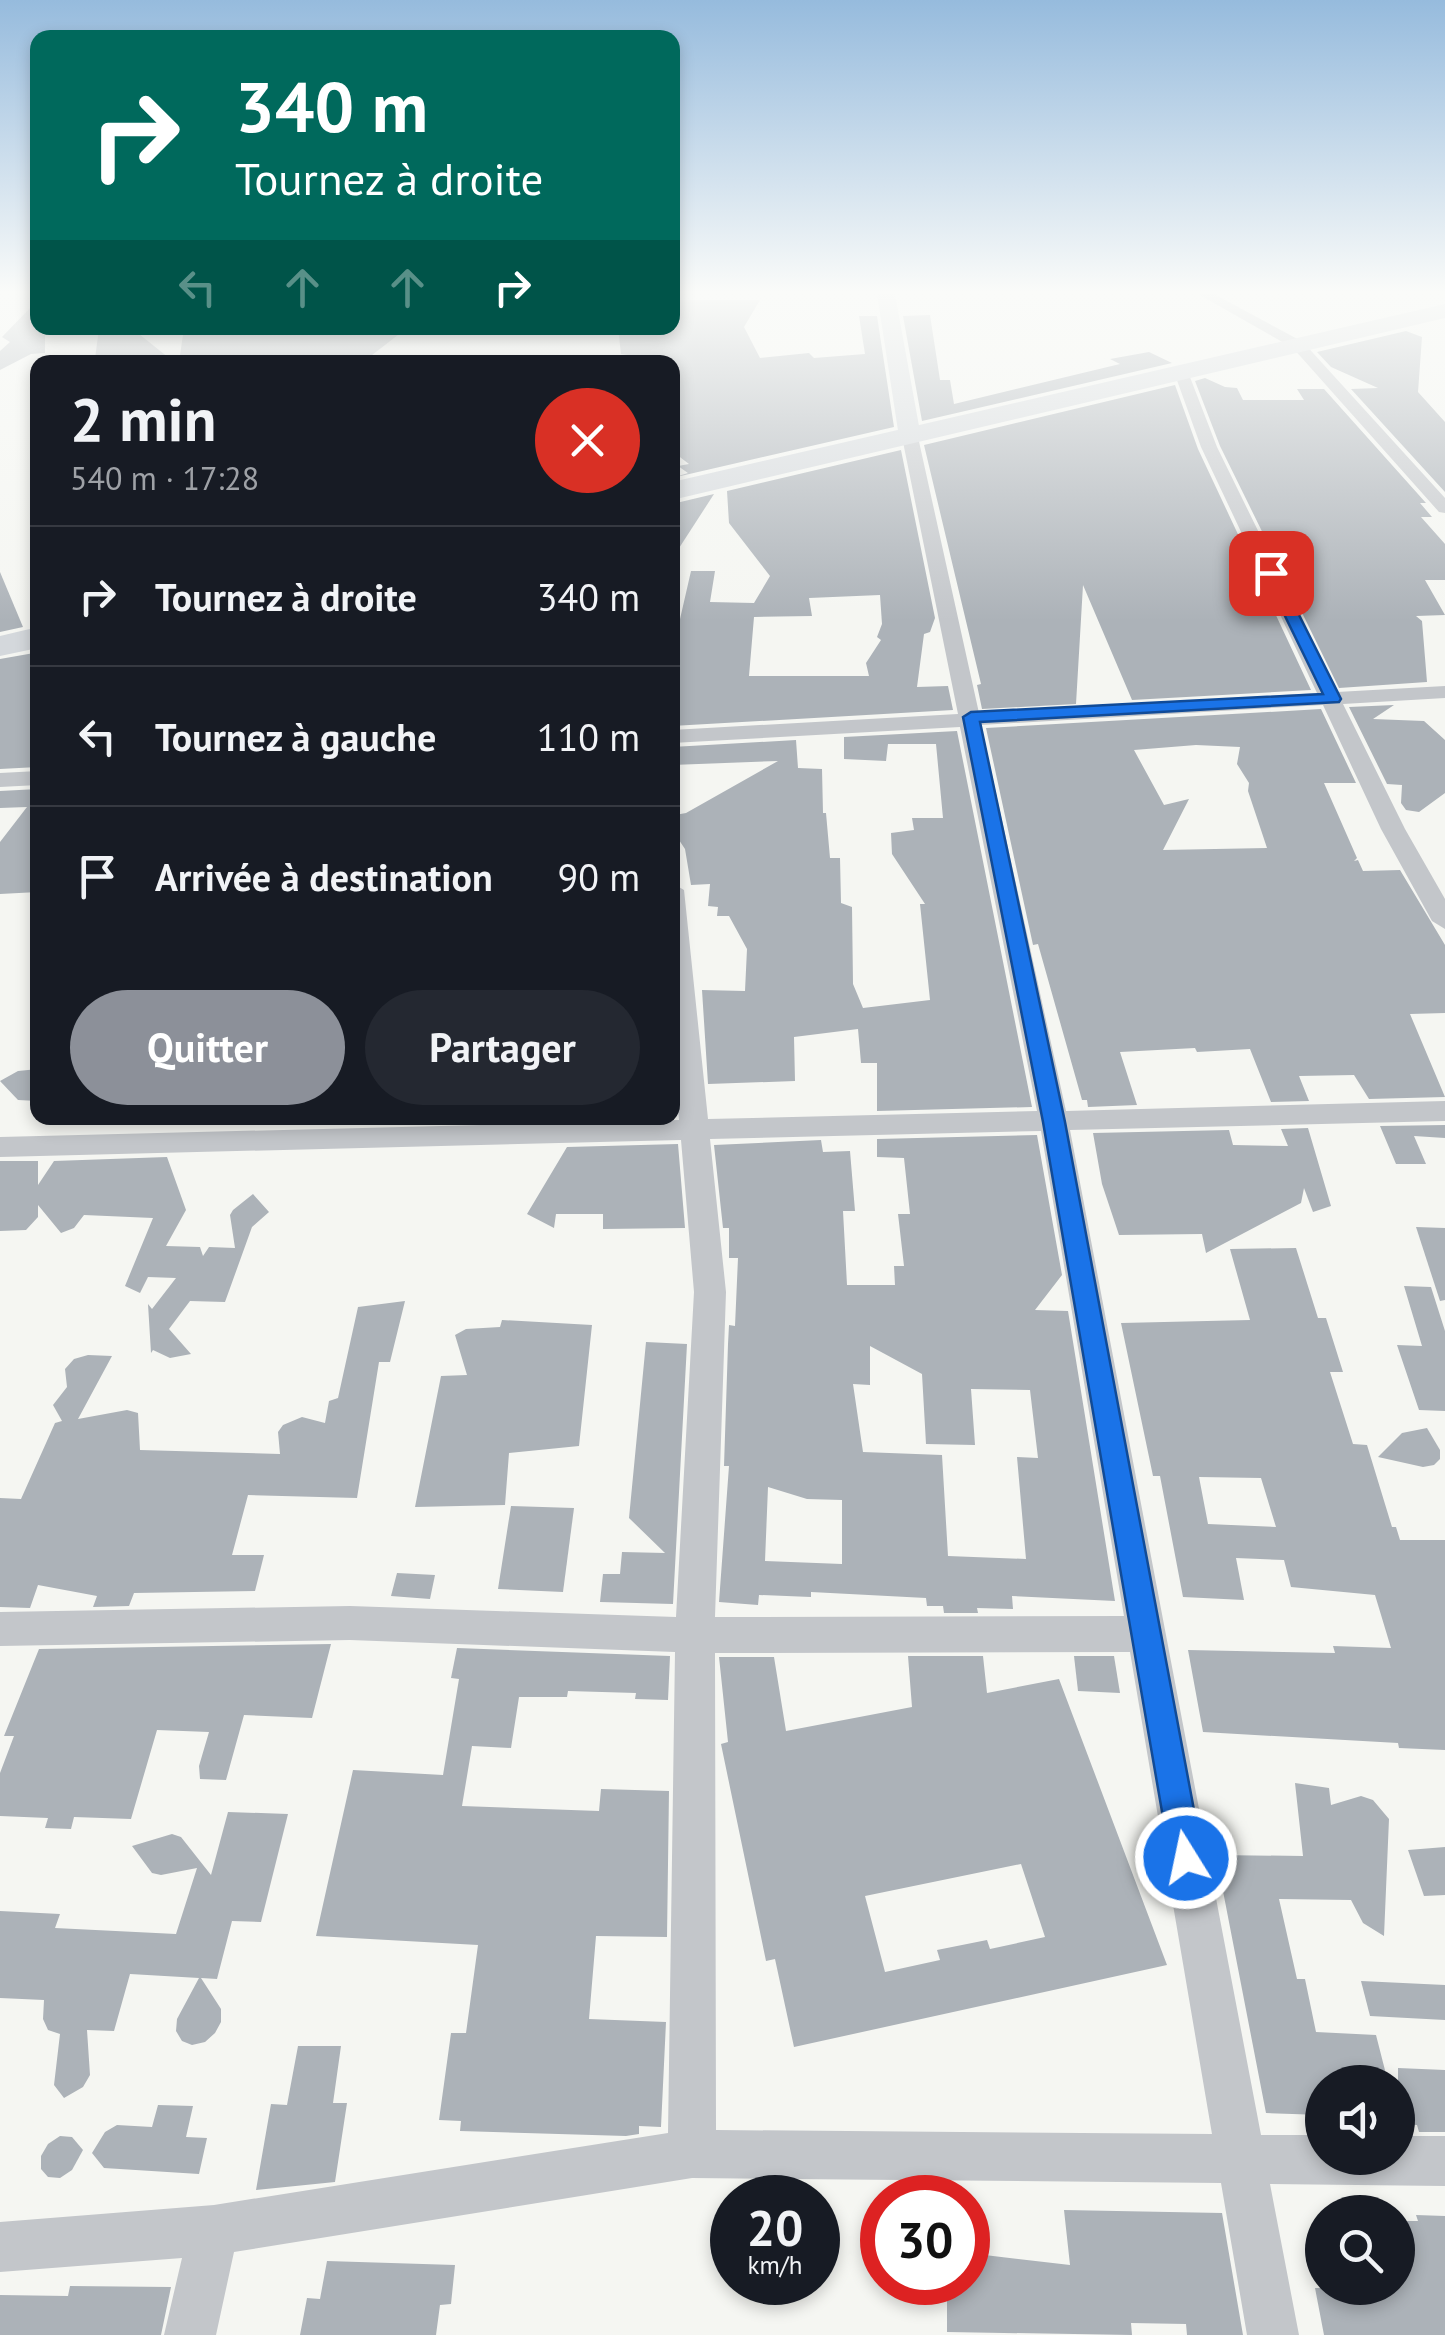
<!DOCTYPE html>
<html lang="fr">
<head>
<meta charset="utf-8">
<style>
	body { margin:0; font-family:"PT Sans",sans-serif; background:#242831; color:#f1f3f6; height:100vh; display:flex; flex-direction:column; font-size:38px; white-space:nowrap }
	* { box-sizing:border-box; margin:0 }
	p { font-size:32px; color:#9ea1a6 }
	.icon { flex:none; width:55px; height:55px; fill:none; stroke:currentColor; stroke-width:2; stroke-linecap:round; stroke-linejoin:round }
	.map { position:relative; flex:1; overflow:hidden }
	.drawer { position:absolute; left:30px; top:355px; width:650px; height:770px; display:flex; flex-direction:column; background:#171b24; border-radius:20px; box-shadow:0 5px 15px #0003 }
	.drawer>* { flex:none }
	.banner { position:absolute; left:30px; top:30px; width:650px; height:305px; border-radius:20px; box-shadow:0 5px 15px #0003; background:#00695c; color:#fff; overflow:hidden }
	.tools { position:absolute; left:1305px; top:2065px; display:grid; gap:20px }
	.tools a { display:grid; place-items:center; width:110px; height:110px; border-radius:50%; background:#171b24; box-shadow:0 5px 15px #0003; font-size:50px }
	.speed { position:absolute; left:710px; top:2175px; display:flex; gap:20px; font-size:50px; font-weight:700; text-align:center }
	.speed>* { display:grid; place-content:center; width:130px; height:130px; border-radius:50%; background:#171b24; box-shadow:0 5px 15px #0003; line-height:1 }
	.speed small { font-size:25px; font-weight:400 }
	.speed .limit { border:15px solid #d22; background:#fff; color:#111 }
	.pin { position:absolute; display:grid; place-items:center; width:85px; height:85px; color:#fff; margin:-42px; border-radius:20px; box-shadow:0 5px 15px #0006 }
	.me { position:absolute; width:110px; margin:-55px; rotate:350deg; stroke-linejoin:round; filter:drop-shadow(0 0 8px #0008) }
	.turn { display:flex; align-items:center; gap:35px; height:210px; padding:0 40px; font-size:45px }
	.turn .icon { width:130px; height:130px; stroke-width:2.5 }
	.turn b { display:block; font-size:70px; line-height:85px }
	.lanes { display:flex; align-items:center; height:95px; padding:0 40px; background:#0003; justify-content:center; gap:50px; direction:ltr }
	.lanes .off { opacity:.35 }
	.round { display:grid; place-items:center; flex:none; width:105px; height:105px; border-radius:52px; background:#242831 }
	.headline { display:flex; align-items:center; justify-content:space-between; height:170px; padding:0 40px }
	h1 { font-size:60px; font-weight:800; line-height:75px }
	.cta { display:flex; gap:20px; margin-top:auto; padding:20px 40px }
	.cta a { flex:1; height:115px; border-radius:60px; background:#8c9099; color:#fff; font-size:40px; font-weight:800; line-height:115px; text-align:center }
	.cta a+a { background:#242831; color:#f1f3f6 }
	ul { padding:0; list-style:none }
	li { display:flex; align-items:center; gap:30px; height:140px; padding:0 40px; border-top:2px solid #363941 }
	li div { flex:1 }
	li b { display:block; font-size:38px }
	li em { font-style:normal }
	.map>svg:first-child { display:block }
	.building { fill:#acb2b8; fill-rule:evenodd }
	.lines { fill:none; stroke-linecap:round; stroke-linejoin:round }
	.street { fill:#c3c6ca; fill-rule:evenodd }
	.secondary { fill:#d4d8dc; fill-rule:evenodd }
	.highway { fill:#d4d8dc; fill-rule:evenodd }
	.route { fill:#1a73e8; stroke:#114b97; stroke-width:2.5 }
</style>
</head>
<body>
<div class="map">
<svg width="1445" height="2335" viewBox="0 0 1445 2335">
	<rect width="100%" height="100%" fill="#f5f6f2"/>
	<!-- building -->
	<g class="building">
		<path d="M672,300h88l-16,27 16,31 49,-5 5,5 51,-4 -6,-38h18l17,111 -222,51 16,-5 -10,-7 11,-2 -17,-13v-89l-51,-8 -3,-26h54z"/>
		<path d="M30,308l8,11v9l7,2v23l-14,1 -31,16v-19l10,-9 -8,-5z"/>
		<path d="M930,315l10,65h10l4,24 166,-40 -10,-5 39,-7 23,11 -250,58 -19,-105z"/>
		<path d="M99,328l35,2 35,28 -74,1z"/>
		<path d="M184,328h223l-44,34h-184z"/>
		<path d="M1406,331l16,6 -4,55 27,30v70l-94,-103 27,-1 -47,-21 -14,-15z"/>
		<path d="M1205,378l20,9 12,1 6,12h61l-7,-11h27l102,114h-6l12,14h-11l24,27v36h-20l20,35 -29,1 6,5 5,61 -88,6 -119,-242 -25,-65z"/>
		<path d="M1175,385l23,64 113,241 -179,10 -49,-115 -7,119 -94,5 -5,-24 4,-1 -57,-239z"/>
		<path d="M901,450l34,168 -5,14 -6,2 -7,53 31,-1 5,24 -281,16v-72l19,-83h24l-5,31 44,1 16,-27 -41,-53 -2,-32zM880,595l2,29 -5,13 4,3 -15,23 3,13h-120l5,-59 58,-1 -3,-18z"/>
		<path d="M714,494l-42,65v-55z"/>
		<path d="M0,572l23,55 -23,5z"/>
		<path d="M34,653l4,114 -38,2v-110z"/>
		<path d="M1394,705l-21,14 51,2 21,19v53l-26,19 -13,-2 -5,-7 1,-18 -15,-1 -38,-77z"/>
		<path d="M1321,709l35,74h-32l33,75 -3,3 4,-1 5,11 37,-1 45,75v68l-35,1 35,83 -76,2 -15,-24 -55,1 10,25 -38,1 -21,-53 -53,3 -2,-4 -75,4 17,53 -49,2 -1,-7h-5l-44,-156 -5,1 -47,-217zM1196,745l44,2 -3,17 12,19 -1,8 19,57 -104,2 26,-51 -25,6 -30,-55z"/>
		<path d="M957,731l75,376 -155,4v-48h-16l-3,-34 -64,8 1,44 -87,3 -6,-94 43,1 2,-42 -18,-33h-12l1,-9 -10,-1 2,-22 -19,1 -6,-36 -12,-18 2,-16 11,-2 92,-52 -106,4v-18l124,-7 2,28 24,1 1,44h3l4,45h10l1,45 11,4 1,77 10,24 67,-8 -10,-96h5l-33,-50 -1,-21 23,-3 -2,-12h31l-7,-74h-48l-2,17 -42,-2v-22z"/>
		<path d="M38,789v103l-38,2v-52l27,-35 -27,1v-17z"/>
		<path d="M38,1069v32l-20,-1 -18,-19 18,-10z"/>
		<path d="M1445,1125v13l-31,-2 12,28h-30l-16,-38z"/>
		<path d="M1308,1128l23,78 -18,6 -9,-24 -3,15 -95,50 -4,-19 -83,1 -17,-51 -9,-51 136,-3 4,15 55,1 -7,-17z"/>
		<path d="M1037,1135l25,140 -27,35 33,1 47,290 -103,-5 1,13 -36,-1 1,5h-34l-1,-7h-16l-1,-8 -115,-6v5l-52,-2 -1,10 -39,-3 10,-136h-5l4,-122 1,-19 6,1 3,-68h-9v-30h-6l-9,-83 107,-5 2,12 27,-1 5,60h-12l4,74h48l-1,-19h10l-6,-52h12l-6,-56 -27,-1v-18zM870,1346l52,28 4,70 49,1 -4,-56 59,1 8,68 -21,-1 9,102 -78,-3 -6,-101 -79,-3 -10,-68 17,1zM768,1487l39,12 35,1v64l-77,-3z"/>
		<path d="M678,1144l7,84 -82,1v-15h-47l-2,14 -27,-14 40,-67z"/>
		<path d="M167,1157l19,53 -20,36 34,1 3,9 6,-9 26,1 -5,-33 3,-5 20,-16 16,18 -17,15 -27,75 -35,-1 -21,28 22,25 -21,4 -17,-8 -2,3 -3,-49 4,5 24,-31 -28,-1 -8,16 -15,-7 28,-68 -69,-3 -10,13 -13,5 -23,-28v12l-12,13 -26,1v-70h38v24l16,-24z"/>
		<path d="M1416,1227l29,1v72l-5,1z"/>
		<path d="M1296,1248l22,70h8l17,54h-13l23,72 14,1 25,82h4l4,13h45v210l-46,-2 -1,-5 -195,-11 -15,-82 147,3 -2,-7 58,2 -16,-53 -84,-8 -7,-27 -48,-2 8,42 -61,-3 -23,-121h-7l-32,-153 129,-3 -20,-71zM1199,1477l62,1 15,49 -68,-3z"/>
		<path d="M1404,1286l27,1 14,44v80l-26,-1 -22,-65 25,1z"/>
		<path d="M405,1301l-15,61h-11l-22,136 -109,-3 -16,60h32l-9,36 -121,2 -5,13 -36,1 4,-11 -59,-11 -8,23 -30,-1v-109l21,1 34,-76 7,-2 -9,-16 14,-18 -2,-18 9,-10 14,-4 24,1 -34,63 49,-9 11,3 2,37 140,4 -2,-22 5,-7 19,-8 23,6 4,-22 9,-3 20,-91z"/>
		<path d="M502,1320l90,5 -13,121 -70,7 -4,52 -90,2 26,-131 26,-1 -12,-40 11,-6 34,-2z"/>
		<path d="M646,1342l41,2 -14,260 -73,-2 3,-28h17l2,-22 43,1 -36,-35z"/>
		<path d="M1427,1428l13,22v9l-6,6 -11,2 -45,-10 24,-24z"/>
		<path d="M511,1506l63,2 -11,84 -65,-3z"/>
		<path d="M397,1573l38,2 -5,24 -39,-3z"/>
		<path d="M331,1644l-19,74 -68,-3 -18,65 -26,-1 -1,-13 10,-34 -52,-2 -26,89 -57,-2 -3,12 -26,-1 3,-10 -48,-2v-43l14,-37h-10l35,-87z"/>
		<path d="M457,1648l213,8 -2,44 -33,-1 1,-6 -68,-2 -1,6h-48l-8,51 -39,-2 -10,60 137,5 2,-22 68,2 -2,146 -71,-1 -7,83 77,3 -5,105 -22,-1v8l-13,2 -166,-5 1,-10 -22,-1 12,-87h15l12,-88 -162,-9 37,-166 90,5 16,-96 -8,-1z"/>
		<path d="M908,1656h75l4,37 72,-14 108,286 -373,82 -19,-88 -9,2 -45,-217 7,-2 -9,-85h55l12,74 126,-24zM1021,1864l24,73 -55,12 -3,-9 -50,10 3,10 -55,12 -20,-76z"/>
		<path d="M1074,1656h40l6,37 -42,-2z"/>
		<path d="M1295,1783l34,5 2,17 30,-9 12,4 16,19 -5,117 -21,-13 -12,-23 -72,-1 18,80h8l11,53 60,3 12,47h-66v33l-56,-2 -50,-258 87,1z"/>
		<path d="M228,1812l60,2 -27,108 -29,-1 -15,58 -16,-1 20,31v13l-6,11 -10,9 -13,3 -10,-4 -6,-10 1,-12 22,-41 -69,-4 -16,57 -27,-1 3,45 -7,12 -19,11 -10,-13 6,-51 -12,-4 -5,-11 1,-19 -44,-2v-87l60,3 -5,14 121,6 21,-66 -36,7 -9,-2 -20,-27 40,-12 9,3 30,38z"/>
		<path d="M1445,1847v48l-21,1 -16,-46z"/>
		<path d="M1361,1981l84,4v35l-75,-4z"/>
		<path d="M298,2046h43l-8,57h14l-12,79 -79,8 15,-86 16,1z"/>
		<path d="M1398,2068l47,2v62h-26l-2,-7 -19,-1z"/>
		<path d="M158,2105l35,1 -7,31 21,1 -8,36 -95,-6 -12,-15 13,-21 12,-7 35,2z"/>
		<path d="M60,2136l12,1 11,13 -11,20 -12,8 -12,-1 -7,-8v-13l7,-12z"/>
		<path d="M1064,2210l158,3 21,122h-56l-1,-11 -55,-1 1,12 -185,-3v-50h21v-29l102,12z"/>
		<path d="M1416,2215l29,1v119h-121l-9,-47h83v-67h20z"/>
		<path d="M327,2261l128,4 -4,39 -11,1 -4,30h-136l7,-37 13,1z"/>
		<path d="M70,2286l101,1 -10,48h-161v-40l68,1z"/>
	</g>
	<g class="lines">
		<!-- street -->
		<g class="street">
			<path d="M1198,294h16l89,48 142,156v15l-6,-1 -146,-164z"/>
			<path d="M1181,368l7,4 29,75 120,245 108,-6v12l-102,6 62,125 40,70v30l-13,-8 -51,-92 -58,-124 -342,20 85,386 379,-10v20l-375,9 191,1005h61v23h76v-22h47v50l-175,-2 29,151h-52l-26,-152 -529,-5 -458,74 -18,83h-52l18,-77 -182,14v-50l214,-17 454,-72 7,-481 -325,-12 -350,6v-34l350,-6 326,11 18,-325 -13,-152 -681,17v-20l679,-17 -7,-79v-158l12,7 24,229 329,-8 -77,-384 -288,16v-13l286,-16 -56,-277 8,-5 8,5 61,276 338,-20 -116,-246 -27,-75zM1041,1131l83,485 -409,1 11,-325 -16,-153zM1130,1652l82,482 -496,-4 -1,-477z"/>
			<path d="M38,771v14l-38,2v-14z"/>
		</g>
		<!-- secondary -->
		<path class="secondary" d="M877,294h18l26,143 -11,6 -11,-6z"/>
		<!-- highway -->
		<g class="highway">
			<path d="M1445,304v14l-773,182v-18z"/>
			<path d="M38,627v21l-38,8v-20z"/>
		</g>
	</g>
	<!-- sky -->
	<linearGradient id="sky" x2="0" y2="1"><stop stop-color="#96bbdd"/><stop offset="0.47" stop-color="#fafbf9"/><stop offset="1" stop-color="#fafbf9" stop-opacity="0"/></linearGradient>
	<rect width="1445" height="621" fill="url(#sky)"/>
	<!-- route -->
	<path class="route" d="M1271,569l7,4 63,126 -2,3 -359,20 85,400 138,736 -5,11 -12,5 -11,-5 -5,-11 -127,-736 -80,-405 8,-5 352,-18 -59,-121z"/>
</svg>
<div class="tools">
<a><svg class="icon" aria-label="sound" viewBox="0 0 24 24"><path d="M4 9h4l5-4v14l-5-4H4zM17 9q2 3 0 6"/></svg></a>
<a><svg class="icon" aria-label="search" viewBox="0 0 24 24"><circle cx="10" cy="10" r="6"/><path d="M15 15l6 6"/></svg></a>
</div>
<div class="speed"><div>20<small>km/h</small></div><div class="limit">30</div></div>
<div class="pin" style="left:1271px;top:573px;background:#d93025"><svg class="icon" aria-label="arrive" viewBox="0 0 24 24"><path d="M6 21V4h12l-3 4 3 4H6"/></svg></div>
<svg class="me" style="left:1186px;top:1858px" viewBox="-20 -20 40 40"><circle r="17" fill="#1a73e8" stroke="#fff" stroke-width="3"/><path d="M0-11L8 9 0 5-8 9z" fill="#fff"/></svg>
<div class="banner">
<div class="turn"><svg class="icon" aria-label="right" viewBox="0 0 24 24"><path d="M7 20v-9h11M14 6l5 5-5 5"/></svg><div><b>340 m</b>Tournez à droite</div></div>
<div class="lanes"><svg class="icon off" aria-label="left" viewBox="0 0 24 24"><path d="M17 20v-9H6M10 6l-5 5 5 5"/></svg><svg class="icon off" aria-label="ahead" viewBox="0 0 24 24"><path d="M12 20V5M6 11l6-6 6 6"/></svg><svg class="icon off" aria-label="ahead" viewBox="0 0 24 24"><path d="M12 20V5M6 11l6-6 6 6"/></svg><svg class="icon" aria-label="right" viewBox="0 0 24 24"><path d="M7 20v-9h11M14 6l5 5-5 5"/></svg></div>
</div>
<section class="drawer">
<div class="headline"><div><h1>2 min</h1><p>540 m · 17:28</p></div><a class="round" style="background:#d93025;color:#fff"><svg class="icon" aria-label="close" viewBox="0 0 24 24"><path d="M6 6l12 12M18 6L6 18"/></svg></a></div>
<ul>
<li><svg class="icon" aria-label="right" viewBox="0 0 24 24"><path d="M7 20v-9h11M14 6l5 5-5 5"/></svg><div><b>Tournez à droite</b></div><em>340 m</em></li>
<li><svg class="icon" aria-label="left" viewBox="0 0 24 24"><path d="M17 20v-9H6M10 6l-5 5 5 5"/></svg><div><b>Tournez à gauche</b></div><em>110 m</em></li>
<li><svg class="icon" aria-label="arrive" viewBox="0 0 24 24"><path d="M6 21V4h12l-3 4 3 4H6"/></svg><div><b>Arrivée à destination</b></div><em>90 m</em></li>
</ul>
<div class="cta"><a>Quitter</a><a>Partager</a></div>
</section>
</div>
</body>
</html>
